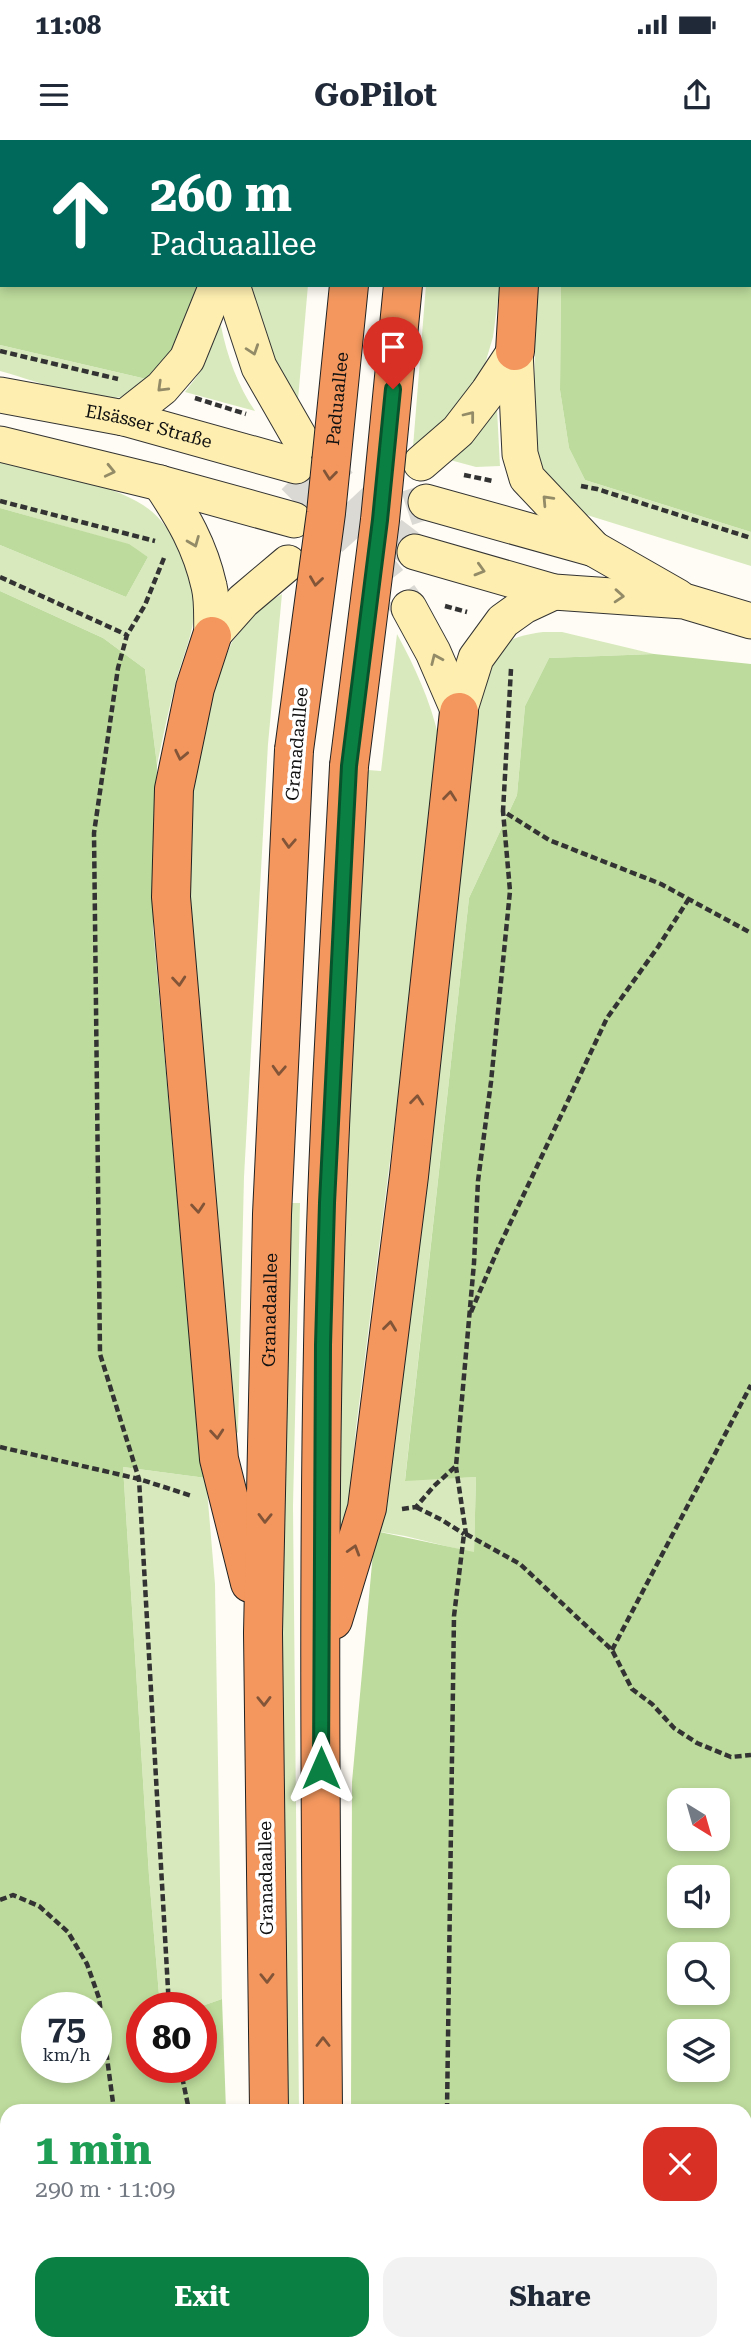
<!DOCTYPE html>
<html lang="en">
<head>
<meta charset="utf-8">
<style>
	body { margin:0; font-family:"Roboto Serif",serif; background:#f2f2f3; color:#1f2937; height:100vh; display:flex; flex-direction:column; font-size:26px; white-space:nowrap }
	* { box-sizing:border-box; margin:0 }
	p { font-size:23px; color:#747a83 }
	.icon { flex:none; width:38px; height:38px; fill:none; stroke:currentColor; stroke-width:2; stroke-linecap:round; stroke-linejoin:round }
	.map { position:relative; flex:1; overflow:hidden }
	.details { position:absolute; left:0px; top:1964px; width:752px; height:247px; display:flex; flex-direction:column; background:#fff; border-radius:21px 21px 0 0; box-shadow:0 4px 10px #0003 }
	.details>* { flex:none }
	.top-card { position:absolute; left:0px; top:0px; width:752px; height:147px; box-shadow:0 4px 10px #0003; background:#00695c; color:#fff; overflow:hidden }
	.needle { width:46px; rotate:143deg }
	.tools { position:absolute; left:667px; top:1648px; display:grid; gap:14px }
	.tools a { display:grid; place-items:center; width:63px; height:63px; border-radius:14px; background:#fff; box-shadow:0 4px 10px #0003; font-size:35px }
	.speed { position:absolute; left:21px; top:1852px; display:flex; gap:14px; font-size:35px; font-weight:700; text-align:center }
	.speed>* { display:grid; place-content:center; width:91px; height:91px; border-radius:50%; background:#fff; box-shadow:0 4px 10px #0003; line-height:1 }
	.speed small { font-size:18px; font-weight:400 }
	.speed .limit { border:10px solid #d22; background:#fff; color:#111 }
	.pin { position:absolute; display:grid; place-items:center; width:60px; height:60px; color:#fff; margin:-72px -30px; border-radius:50% 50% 50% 0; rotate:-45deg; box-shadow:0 0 7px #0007 }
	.pin .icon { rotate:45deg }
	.me { position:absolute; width:77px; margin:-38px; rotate:0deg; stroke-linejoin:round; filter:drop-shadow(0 0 5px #0008) }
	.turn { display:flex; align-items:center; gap:24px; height:147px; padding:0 35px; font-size:32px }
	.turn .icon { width:91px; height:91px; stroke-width:2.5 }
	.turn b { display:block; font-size:49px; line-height:60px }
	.round { display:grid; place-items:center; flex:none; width:74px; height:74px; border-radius:21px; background:#f2f2f3 }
	.headline { display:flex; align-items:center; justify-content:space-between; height:119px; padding:0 35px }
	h1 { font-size:42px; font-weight:700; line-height:52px; color:#1e9e55 }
	.cta { display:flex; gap:14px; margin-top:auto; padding:14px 35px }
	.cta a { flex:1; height:80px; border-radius:21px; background:#0b8043; color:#fff; font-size:28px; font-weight:700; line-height:80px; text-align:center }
	.cta a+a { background:#f2f2f3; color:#1f2937 }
	.status { display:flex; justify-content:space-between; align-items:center; height:49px; padding:0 35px; background:#fff; direction:ltr }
	.status svg { height:19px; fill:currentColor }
	header { display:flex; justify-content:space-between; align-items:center; height:91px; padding:0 35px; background:#fff; font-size:32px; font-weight:700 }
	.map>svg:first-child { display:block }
	.green { fill:#d8eabd }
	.forest { fill:#bddb9c; fill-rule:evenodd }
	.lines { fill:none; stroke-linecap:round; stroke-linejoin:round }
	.secondary-tunnel { stroke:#dbd9d3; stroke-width:35; stroke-dasharray:35 18; stroke-linecap:butt }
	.secondary-casing { stroke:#333; stroke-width:37 }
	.highway-casing { stroke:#222; stroke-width:40 }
	.path { stroke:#333; stroke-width:4.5; stroke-dasharray:7 3.5; stroke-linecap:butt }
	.secondary { stroke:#feefb0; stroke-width:35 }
	.highway { stroke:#f3975e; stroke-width:38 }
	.highway-bridge-casing { stroke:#222; stroke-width:40; stroke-linecap:butt }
	.highway-bridge { stroke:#f3975e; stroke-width:38 }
	.oneway { stroke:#938b68 }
	.oneway2 { stroke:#825438 }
	.route-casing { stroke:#07532c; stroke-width:18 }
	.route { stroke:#0b8043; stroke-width:12 }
	.labels { text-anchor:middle; stroke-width:7; stroke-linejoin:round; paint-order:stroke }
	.street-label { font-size:18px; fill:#111; stroke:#fff }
</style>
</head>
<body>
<div class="status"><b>11:08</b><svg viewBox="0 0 49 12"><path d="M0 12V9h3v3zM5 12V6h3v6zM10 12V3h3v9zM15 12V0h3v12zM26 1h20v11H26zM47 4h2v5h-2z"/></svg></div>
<header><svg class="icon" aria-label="menu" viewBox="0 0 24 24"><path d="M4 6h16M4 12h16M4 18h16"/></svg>GoPilot<svg class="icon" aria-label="share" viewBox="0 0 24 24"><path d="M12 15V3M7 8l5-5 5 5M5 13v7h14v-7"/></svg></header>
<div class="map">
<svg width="751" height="2209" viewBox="0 0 751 2209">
	<rect width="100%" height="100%" fill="#fffcf5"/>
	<!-- green -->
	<g class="green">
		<path d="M250,145h58l-11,126 -33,-65z"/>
		<path d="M426,145h74l-7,52 -8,27 -25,45 -22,24 -25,14z"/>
		<path d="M536,145h25l-1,105 9,58 16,32 166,52v34l-164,-51c-26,-12 -42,-38 -54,-63z"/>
		<path d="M217,182l4,4c6,30 17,60 34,85l-70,-19c7,-9 15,-19 20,-29 6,-14 5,-28 12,-41z"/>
		<path d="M0,205l155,36c-12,6 -27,16 -41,17 -27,2 -85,-19 -114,-27z"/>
		<path d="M497,269l3,57 -24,1 -26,-7 13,-10z"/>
		<path d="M0,320c41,11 109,23 143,45 30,19 48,63 51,98 2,26 -11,52 -18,78 -7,27 -13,56 -19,84l-12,-96 -42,-31 -103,-47v-46l126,52 22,-40 -21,-13 -127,-36z"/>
		<path d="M282,454l-14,150 -24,433 -6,255 -3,3 -19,-148 -30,-457 19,-124 27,-64 27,-34z"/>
		<path d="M543,492h19l92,22 -105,4 -24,48 -8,89 -48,103 -64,582 71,-3 -2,76 -69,-17 -30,-5 100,-814c13,-49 8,-78 68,-85z"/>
		<path d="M397,494c18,33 33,66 42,104l-27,249 -56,441 -8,88 -4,10 -4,3 -4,-2 10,-374 22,-383 13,1z"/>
		<path d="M289,1063h11l-7,303 6,604h-12l-5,-445z"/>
		<path d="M123,1327l83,11 9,106 7,415 -23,8h-39l-11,-132z"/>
	</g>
	<!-- forest -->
	<g class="forest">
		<path d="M0,0h230l-1,2h-227v143h200l-6,23 -41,73 -155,-36z"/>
		<path d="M566,0h185v392l-166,-52 -16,-32 -9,-58 1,-105h190v-143h-185z"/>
		<path d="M0,368l129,36 19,13 -22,40 -126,-52z"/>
		<path d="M0,451l103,47 42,31 12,96 -4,163 27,301 26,249 -83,-11 26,408 11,132h-18v60h59v-60h-2l23,-8 4,111h-219v233h222l1,4 4,2h-234zM37,1867h59v60h-59z"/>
		<path d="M654,514l97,10v1685h-400v-6h395v-233h-395l1,-328 23,-251 99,21 2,-75 -71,4 64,-583 48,-103 8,-89 24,-48zM679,1661h39v38h-39zM679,1738h39v38h-39zM679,1815h39v38h-39zM679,1892h39v38h-39z"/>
	</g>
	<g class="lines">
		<!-- secondary-tunnel -->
		<g class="secondary-tunnel">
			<path d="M316,319l58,62 41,31"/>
			<path d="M294,337c41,41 82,82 115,131"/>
			<path d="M358,389l41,-18 27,-9"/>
		</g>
		<defs>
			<g id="secondary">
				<path d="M232,145l27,82 43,75"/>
				<path d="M515,211l5,103 7,24 67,71"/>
				<path id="s1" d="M0,255l124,23 172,48"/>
				<path d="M124,278l38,-30 25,-29 30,-74"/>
				<path d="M0,304l160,39 134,37"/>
				<path d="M421,323l37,-32 30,-39 27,-41"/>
				<path d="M160,343c23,34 40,63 49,103 4,16 2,34 3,50"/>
				<path d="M426,362l168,47 84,48"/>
				<path d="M415,412l139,40 130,9 67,20"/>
				<path d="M409,468l24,44 26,60"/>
				<path d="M212,496l31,-35 45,-38"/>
				<path d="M459,572l17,-54 27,-37 21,-15 30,-14"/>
			</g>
			<g id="highway">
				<path d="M245,2l1,-2"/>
				<path d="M364,2l1,-2"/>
				<path d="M418,2v-2"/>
				<path d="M521,2v-2"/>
				<path d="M515,211l4,-66"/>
				<path d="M212,496l-17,52 -21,101 -3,108 48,562 31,124"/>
				<path d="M333,1480l34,-112 42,-332 50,-464"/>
				<path id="s2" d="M269,1970l-6,-477 9,-419 22,-464"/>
				<path d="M323,1970c-2,-254 -5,-509 0,-763 3,-194 16,-387 26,-581"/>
				<path d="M270,2203v6"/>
				<path d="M326,2203v6"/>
			</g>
		</defs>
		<!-- secondary casing -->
		<use href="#secondary" class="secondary-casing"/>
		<!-- highway casing -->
		<use href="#highway" class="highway-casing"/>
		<!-- path -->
		<g class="path">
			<path d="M0,211l118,28"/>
			<path d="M195,258l51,16"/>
			<path d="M464,335l29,6"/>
			<path d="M581,346l16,3 154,49"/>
			<path d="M0,361l155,40"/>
			<path d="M164,418l-19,47 -18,30 -9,33 -24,165 6,521 39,125 30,528"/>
			<path d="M0,437l127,58"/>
			<path d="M445,466l22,6"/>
			<path d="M511,529l-8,142 46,29 112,44 90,49"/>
			<path d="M471,1172l27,-63 109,-231 51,-71 32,-50"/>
			<path d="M0,1307l139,32 53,17"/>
			<path d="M416,1367l26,13 22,14"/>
			<path d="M402,1369l14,-2 18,-21 22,-20 18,-203 4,-82 13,-99 19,-191 -7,-80"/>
			<path d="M466,1394l54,30 92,86 20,39 20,15 22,24 23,15 34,14 20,-2"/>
			<path d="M612,1510l139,-265"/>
			<path d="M0,1760l13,-5 26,11 29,26 19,32 12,34 15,112"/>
			<path d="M180,1927l9,43"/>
			<path d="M447,1970l7,-494 10,-82h2l-10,-67"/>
			<path d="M141,2203l1,6"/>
			<path d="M443,2209l1,-6"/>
		</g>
		<!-- secondary -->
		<use href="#secondary" class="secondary"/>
		<!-- highway -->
		<use href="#highway" class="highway"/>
		<defs>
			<g id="highway-bridge">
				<path id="s3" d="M294,610l32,-237 23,-228"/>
				<path d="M349,626l31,-246 23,-235"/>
			</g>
		</defs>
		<!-- highway-bridge casing -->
		<use href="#highway-bridge" class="highway-bridge-casing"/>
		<!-- highway-bridge -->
		<use href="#highway-bridge" class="highway-bridge"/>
	</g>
	<!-- one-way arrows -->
	<defs><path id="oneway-chevron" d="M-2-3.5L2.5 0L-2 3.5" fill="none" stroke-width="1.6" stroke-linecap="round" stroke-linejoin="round" transform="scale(1.75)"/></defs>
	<g class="oneway">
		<use href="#oneway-chevron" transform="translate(253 210) rotate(71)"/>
		<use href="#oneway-chevron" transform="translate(162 247) rotate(136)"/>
		<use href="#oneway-chevron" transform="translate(470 276) rotate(-52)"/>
		<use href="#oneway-chevron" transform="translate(110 331) rotate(13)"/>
		<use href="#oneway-chevron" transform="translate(547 360) rotate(-133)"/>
		<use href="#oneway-chevron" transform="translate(194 402) rotate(68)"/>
		<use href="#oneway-chevron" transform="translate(480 430) rotate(16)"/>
		<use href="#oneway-chevron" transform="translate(619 456) rotate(4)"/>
		<use href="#oneway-chevron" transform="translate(436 519) rotate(-114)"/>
	</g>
	<g class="oneway2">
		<use href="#oneway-chevron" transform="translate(330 335) rotate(96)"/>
		<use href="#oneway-chevron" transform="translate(316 441) rotate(98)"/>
		<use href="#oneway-chevron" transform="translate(181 615) rotate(102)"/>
		<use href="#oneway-chevron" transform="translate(450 656) rotate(-84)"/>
		<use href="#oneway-chevron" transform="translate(289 703) rotate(93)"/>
		<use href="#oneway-chevron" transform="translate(179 841) rotate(85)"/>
		<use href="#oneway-chevron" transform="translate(279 930) rotate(93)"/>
		<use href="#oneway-chevron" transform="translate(417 960) rotate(-84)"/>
		<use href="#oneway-chevron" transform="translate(198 1068) rotate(85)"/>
		<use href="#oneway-chevron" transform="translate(390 1186) rotate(-83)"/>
		<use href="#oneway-chevron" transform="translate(217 1294) rotate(85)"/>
		<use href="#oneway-chevron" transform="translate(265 1378) rotate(91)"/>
		<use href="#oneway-chevron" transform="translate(354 1410) rotate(-73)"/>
		<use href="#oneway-chevron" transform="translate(264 1561) rotate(89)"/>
		<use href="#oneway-chevron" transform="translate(267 1838) rotate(89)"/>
		<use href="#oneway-chevron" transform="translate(323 1902) rotate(-90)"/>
	</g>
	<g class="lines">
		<defs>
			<path id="route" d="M321,1628l2,-423 4,-142 18,-361 4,-76 31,-246 13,-131"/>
		</defs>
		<!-- route casing -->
		<use href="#route" class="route-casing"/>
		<!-- route -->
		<use href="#route" class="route"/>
	</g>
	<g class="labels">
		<!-- street labels -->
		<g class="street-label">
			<text dy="6" stroke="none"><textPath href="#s3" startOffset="354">Paduaallee</textPath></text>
			<text dy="6" stroke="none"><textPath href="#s1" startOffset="152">Elsässer Straße</textPath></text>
			<text transform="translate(297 604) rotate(-85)" y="6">Granadaallee</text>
			<text dy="6" stroke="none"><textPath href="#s2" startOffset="800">Granadaallee</textPath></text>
			<text transform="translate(266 1738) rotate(-91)" y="6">Granadaallee</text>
		</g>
	</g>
</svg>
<div class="tools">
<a><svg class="needle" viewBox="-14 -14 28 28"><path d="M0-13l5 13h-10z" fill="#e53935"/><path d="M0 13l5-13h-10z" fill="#747a83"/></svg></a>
<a><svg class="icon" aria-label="sound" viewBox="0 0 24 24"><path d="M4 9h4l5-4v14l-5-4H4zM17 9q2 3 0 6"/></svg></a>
<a><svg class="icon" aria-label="search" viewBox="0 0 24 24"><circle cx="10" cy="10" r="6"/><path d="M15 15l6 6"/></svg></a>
<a><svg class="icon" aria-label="layers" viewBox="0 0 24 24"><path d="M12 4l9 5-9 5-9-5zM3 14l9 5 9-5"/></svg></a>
</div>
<div class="speed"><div>75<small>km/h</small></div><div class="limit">80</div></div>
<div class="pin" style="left:393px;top:249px;background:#d93025"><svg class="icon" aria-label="arrive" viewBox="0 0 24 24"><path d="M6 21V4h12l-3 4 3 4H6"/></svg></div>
<svg class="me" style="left:321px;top:1628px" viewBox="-20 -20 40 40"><path d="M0-17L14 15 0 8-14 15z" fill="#0b8043" stroke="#fff" stroke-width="4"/></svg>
<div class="top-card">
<div class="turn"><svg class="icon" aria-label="ahead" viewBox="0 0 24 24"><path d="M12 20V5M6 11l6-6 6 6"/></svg><div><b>260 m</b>Paduaallee</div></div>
</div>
<section class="details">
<div class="headline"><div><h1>1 min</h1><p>290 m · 11:09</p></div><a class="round" style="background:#d93025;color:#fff"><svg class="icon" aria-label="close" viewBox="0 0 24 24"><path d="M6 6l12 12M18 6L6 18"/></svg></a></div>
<div class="cta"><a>Exit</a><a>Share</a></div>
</section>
</div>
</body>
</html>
